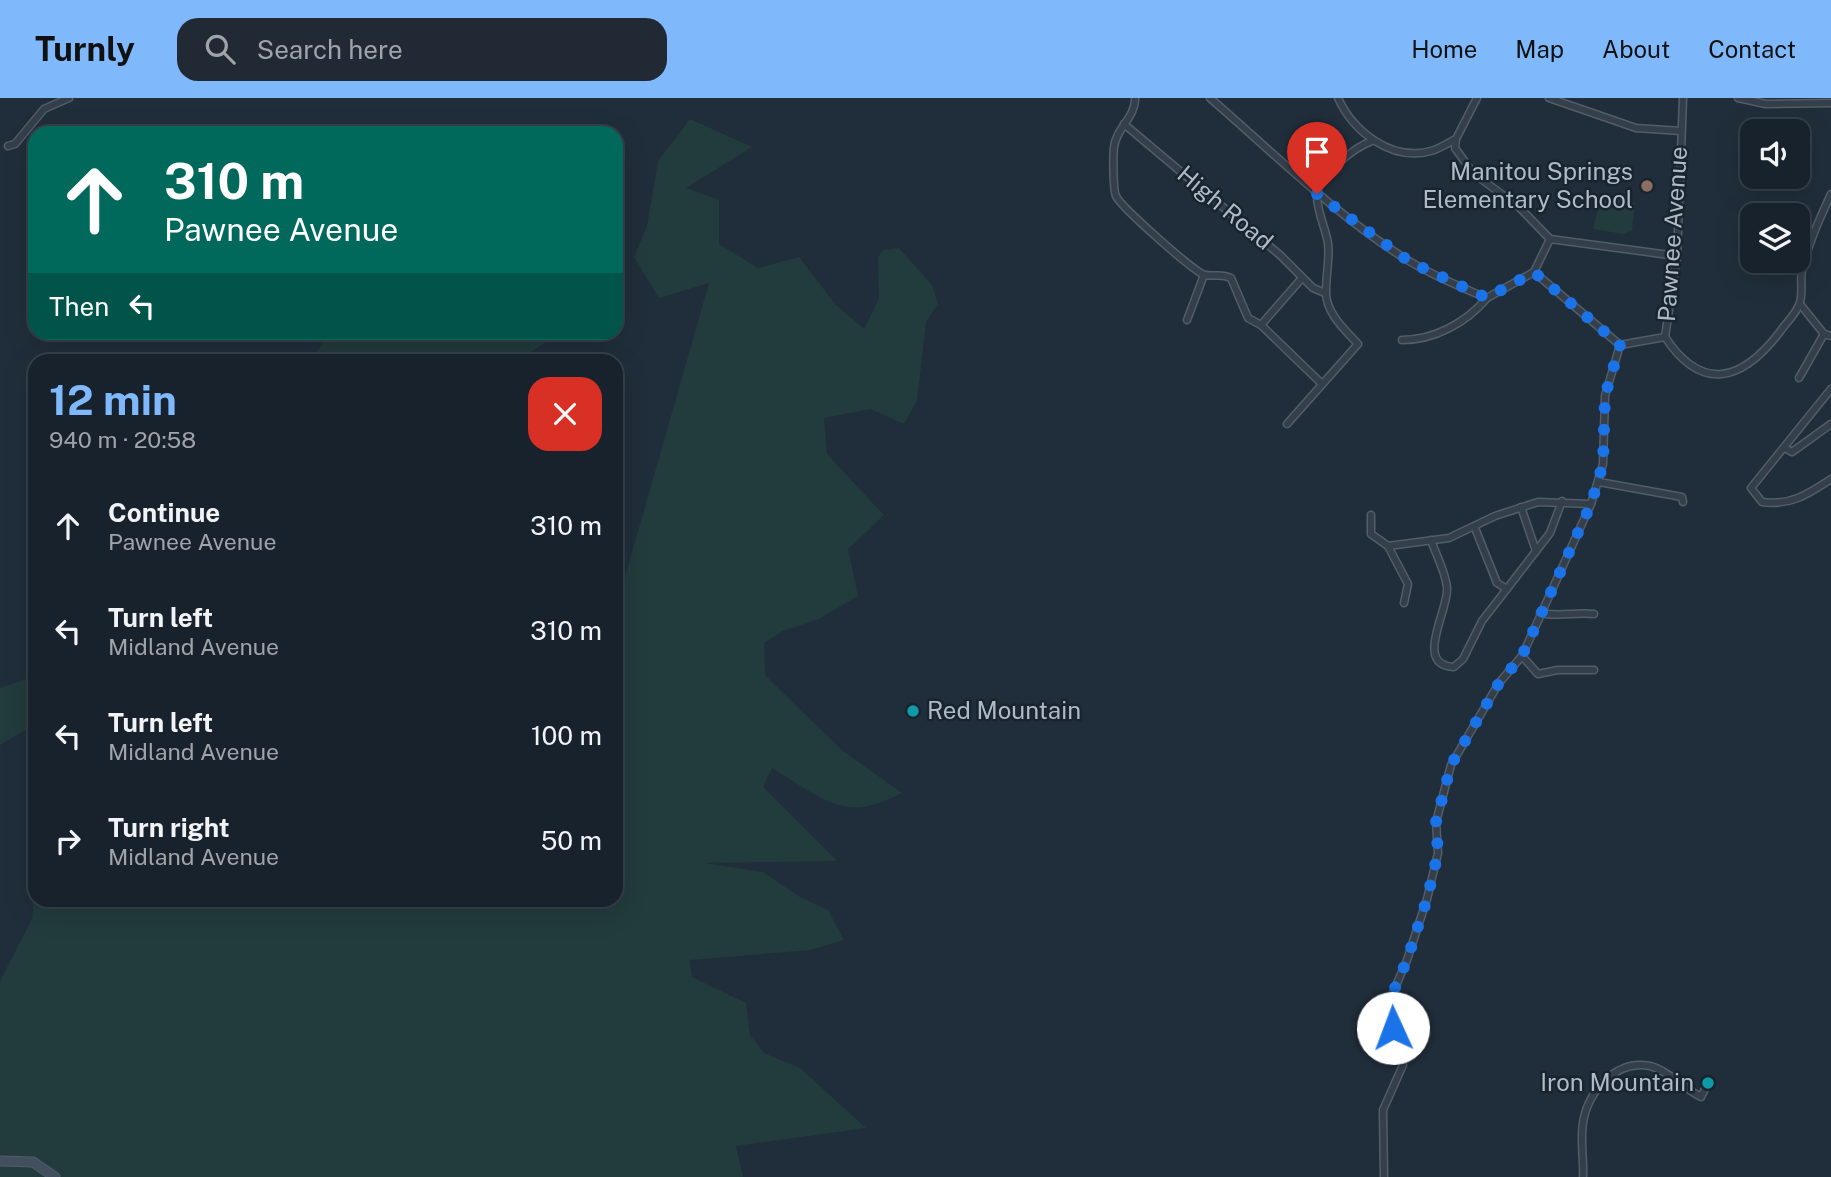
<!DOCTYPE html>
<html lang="en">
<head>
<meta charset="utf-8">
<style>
	body { margin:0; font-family:"Public Sans",sans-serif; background:#212a34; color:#f1f3f6; height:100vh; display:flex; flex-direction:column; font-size:26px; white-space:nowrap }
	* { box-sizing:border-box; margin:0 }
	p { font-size:23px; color:#9fa4a9 }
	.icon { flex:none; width:38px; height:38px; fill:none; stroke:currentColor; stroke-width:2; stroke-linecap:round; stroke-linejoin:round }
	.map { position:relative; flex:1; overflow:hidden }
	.panel { position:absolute; left:28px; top:256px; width:595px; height:553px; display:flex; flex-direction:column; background:#18222c; border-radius:21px; box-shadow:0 7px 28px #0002,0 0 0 2px #363f48 }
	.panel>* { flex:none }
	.guide { position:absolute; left:28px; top:28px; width:595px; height:214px; border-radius:21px; box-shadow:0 7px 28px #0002,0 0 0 2px #363f48; background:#00695c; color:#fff; overflow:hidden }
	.controls { position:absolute; left:1740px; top:21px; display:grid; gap:14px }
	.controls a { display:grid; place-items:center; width:70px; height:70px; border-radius:14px; background:#18222c; box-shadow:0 7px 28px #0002,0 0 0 2px #363f48; font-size:35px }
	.pin { position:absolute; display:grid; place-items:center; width:60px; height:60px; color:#fff; margin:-72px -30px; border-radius:50% 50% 50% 0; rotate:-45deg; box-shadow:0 0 7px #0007 }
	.pin .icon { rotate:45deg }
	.me { position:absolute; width:77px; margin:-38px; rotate:358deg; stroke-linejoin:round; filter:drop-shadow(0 0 5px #0008) }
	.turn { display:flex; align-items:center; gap:24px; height:147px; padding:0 21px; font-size:32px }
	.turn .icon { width:91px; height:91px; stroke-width:2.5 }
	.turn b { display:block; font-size:49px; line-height:60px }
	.then { display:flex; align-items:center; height:66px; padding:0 21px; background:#0003; gap:14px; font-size:26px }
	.round { display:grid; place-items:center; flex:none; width:74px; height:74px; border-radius:21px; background:#212a34 }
	.headline { display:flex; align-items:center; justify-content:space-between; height:119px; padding:0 21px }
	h1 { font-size:42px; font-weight:700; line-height:52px; color:#7fb9fc }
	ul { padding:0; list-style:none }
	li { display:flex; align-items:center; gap:21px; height:105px; padding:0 21px }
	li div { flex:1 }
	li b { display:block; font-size:26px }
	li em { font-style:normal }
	header { display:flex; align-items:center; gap:42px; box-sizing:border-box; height:98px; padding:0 35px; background:#7fb9fc; color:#111 }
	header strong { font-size:33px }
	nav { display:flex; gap:38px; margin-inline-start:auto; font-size:24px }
	.search { width:490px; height:63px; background:#212a34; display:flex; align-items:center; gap:18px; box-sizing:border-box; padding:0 24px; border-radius:21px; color:#9fa4a9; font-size:26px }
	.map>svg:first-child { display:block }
	.green { fill:#223b3c }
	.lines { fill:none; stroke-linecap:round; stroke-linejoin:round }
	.street-casing { stroke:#525d68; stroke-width:9 }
	.secondary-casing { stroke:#525d68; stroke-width:11 }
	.street { stroke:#343f4b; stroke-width:6 }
	.secondary { stroke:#424f5e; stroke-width:9 }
	.route { stroke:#1a73e8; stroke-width:12; stroke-dasharray:0 21.6 }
	.education-dot { fill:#8d6e63; stroke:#1a242f; stroke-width:2.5 }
	.culture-dot { fill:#0f9aa8; stroke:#1a242f; stroke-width:2.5 }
	.labels { text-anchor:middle; stroke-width:5; stroke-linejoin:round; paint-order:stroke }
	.poi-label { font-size:24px; fill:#afbac7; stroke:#1a242f; text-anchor:end }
	.street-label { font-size:24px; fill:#afbac7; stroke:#1a242f }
</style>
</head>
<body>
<header>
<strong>Turnly</strong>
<div class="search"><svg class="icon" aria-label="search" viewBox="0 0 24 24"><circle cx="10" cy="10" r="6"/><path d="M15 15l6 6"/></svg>Search here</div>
<nav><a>Home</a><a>Map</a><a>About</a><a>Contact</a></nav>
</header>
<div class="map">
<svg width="1831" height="1079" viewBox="0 0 1831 1079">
	<rect width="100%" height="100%" fill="#202e3b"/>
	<!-- green -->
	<g class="green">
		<path d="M690,21l62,28 -66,41 33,12v44l39,24 41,-11 37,48 28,24 15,-31 -1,-41 6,-7 15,-2 33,37 6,19 -12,18 -9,79 -13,23 -34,-15 -46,9 3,36 57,61 -36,34 10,47 -39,23 -36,12 -19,12 1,32 78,76 59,42c-59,31 -78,6 -130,-25l-9,19 74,74 -133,2 59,9 37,25 28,13 16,30 -33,10 -121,10 2,17 54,26 4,32 14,18 36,15 66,60 -130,18 7,31h-743v-196l32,-62 3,-28v9h581v-292l93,-325 -50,15 -25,-41 13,-31 11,-65z"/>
		<path d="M1602,96l33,9 -3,27 -9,4 -30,-5z"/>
		<path d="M547,234l2,8 -23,15v5h-216l14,-18 -2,-9z"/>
		<path d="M35,578v48l-35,21v-57z"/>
	</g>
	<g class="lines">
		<defs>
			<g id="street">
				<path d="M1135,0c1,19 -19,30 -21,49 -1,8 -1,43 2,49 4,10 79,77 89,79 10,2 16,-2 26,3l17,40 13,7 61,59"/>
				<path d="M1210,0c65,56 126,118 199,163 25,15 51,26 78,37l47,-26"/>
				<path d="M1338,0c15,33 53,64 93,53 8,-2 17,-8 25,-12l-1,9 18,25 46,34 31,32 127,17"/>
				<path d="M1549,0l87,30 45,3"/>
				<path d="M1738,0l28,6 65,-1"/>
				<path d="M1124,26l156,131 33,33 12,5"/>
				<path d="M1456,41l21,-41"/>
				<path d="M8,48l7,-2 29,-35 25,-11"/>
				<path d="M1534,174l86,73"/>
				<path d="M1534,174l16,-33"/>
				<path d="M1800,206l24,30 7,2"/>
				<path d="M1187,222l17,-45"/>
				<path d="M1261,227l41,-47"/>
				<path d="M1665,239c37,56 77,44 114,-4 6,-9 19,-21 21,-31 3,-10 0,-22 2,-32 6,-26 18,-52 29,-76"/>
				<path d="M1665,239l12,-81 6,-158"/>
				<path d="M1402,242c32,0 64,-17 85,-42"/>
				<path d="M1799,280l25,-44"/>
				<path d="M1831,291l-80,99 11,14c29,4 46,-8 69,-23"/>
				<path d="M1287,326l71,-80c-13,-14 -33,-32 -32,-53 0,-17 4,-32 2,-48 -3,-16 -11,-32 -11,-47 0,-20 38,-49 55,-55"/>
				<path d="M1785,350l7,4 39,-28"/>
				<path d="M1599,384l83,15 1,5"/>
				<path d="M1521,409l15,44"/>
				<path d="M1371,417v19l17,12 61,-8 46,-22 43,-14 53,2"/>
				<path d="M1475,430l22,55 10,6"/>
				<path d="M1431,442c5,15 15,33 16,48 2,22 -34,77 7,79l9,-8 19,-38 68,-88 12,-32"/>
				<path d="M1388,448l20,38 -4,19"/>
				<path d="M1540,515c18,4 35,-1 54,1"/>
				<path d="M1522,558l16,18 20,-4h36"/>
				<path d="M1384,1079l-1,-67 20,-45 -15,-61 19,-44 20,-61 11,-46 -2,-31 15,-57 48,-82 23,-27 69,-152 12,-40 2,-68 15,-51 45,-8"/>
				<path d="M1583,1079c1,-18 -3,-36 0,-54 4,-31 33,-64 67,-57 17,4 35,23 51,31l7,-14"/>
			</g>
			<path id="secondary" d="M0,1063l33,1 22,15"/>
		</defs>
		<!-- street casing -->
		<use href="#street" class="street-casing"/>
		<!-- secondary casing -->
		<use href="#secondary" class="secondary-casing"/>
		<!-- street -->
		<use href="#street" class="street"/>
		<!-- secondary -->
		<use href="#secondary" class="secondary"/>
	</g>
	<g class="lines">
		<!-- route -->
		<path class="route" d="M1317,96l93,68 77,36 47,-26 86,73 -15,51 -2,68 -12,40 -69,152 -23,27 -48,82 -15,57 2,31 -11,46 -20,61 -19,44 5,24"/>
	</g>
	<!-- markers -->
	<circle class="education-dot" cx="1647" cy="88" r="7"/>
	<g class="culture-dot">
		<circle cx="913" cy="613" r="7"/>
		<circle cx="1708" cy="985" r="7"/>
	</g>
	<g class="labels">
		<!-- poi labels -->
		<g class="poi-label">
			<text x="1633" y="82">Manitou Springs<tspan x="1633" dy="28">Elementary School</tspan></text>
			<text x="927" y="621" text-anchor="start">Red Mountain</text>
			<text x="1694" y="993">Iron Mountain</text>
		</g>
		<!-- street labels -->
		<g class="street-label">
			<text transform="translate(1225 110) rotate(40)" y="8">High Road</text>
			<text transform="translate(1673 136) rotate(-86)" y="8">Pawnee Avenue</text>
		</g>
	</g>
</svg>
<div class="controls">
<a><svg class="icon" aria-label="sound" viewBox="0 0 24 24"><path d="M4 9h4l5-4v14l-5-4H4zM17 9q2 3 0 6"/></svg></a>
<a><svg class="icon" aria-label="layers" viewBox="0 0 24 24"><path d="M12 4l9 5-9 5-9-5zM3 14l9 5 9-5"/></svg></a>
</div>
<div class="pin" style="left:1317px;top:96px;background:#d93025"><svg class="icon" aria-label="arrive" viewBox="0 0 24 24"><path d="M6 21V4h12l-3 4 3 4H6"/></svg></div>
<svg class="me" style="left:1393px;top:930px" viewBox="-20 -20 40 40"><circle r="19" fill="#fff"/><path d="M0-13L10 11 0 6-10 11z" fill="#1a73e8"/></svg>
<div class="guide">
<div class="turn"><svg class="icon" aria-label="ahead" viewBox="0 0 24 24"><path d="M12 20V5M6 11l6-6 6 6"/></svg><div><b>310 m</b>Pawnee Avenue</div></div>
<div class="then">Then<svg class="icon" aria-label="left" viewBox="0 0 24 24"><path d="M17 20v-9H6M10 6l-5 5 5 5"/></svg></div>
</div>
<section class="panel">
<div class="headline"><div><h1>12 min</h1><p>940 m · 20:58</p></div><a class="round" style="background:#d93025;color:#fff"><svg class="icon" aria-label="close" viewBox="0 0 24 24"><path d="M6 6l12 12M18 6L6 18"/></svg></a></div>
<ul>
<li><svg class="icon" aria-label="ahead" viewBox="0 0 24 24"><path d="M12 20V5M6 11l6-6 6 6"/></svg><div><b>Continue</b><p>Pawnee Avenue</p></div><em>310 m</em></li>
<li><svg class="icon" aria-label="left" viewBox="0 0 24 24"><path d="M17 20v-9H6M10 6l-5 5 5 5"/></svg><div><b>Turn left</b><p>Midland Avenue</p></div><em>310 m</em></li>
<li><svg class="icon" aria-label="left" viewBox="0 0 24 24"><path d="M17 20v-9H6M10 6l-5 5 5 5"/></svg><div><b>Turn left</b><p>Midland Avenue</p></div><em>100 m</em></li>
<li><svg class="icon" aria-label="right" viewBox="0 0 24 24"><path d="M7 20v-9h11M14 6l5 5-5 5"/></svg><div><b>Turn right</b><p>Midland Avenue</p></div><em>50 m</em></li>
</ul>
</section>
</div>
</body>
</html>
